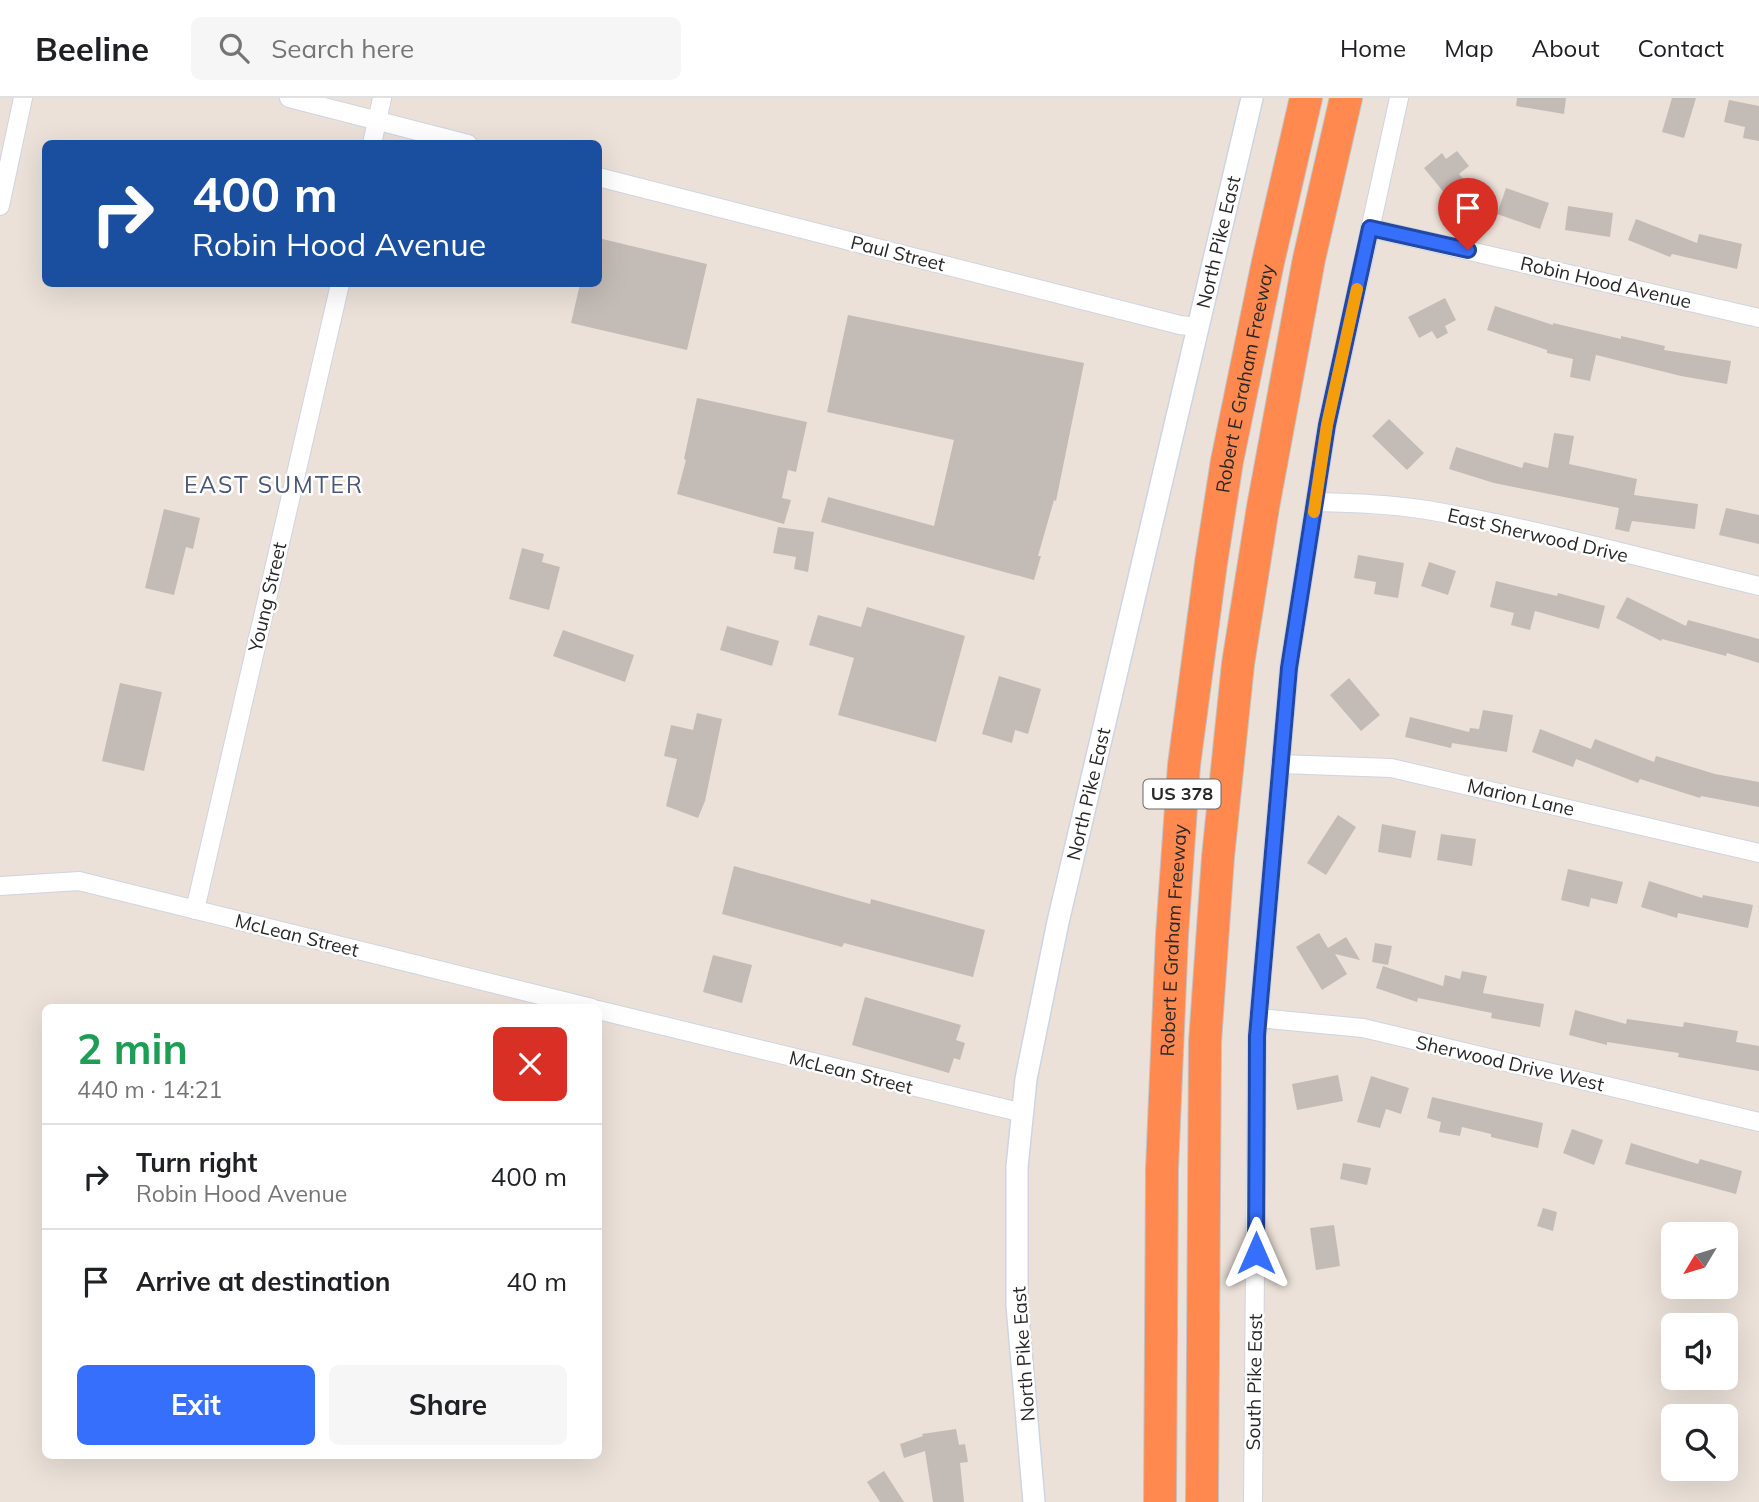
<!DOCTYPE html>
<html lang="en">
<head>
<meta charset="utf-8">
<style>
	body { margin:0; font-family:Mulish,sans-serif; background:#f6f6f6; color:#202124; height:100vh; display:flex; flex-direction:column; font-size:26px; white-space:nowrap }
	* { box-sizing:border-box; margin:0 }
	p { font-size:23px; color:#757577 }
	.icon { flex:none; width:38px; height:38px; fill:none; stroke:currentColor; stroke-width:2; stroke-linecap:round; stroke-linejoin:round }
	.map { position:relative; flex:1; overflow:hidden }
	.sheet { position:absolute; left:42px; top:906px; width:560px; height:455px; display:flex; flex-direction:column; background:#fff; border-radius:10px; box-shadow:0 7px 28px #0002 }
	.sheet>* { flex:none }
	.hud { position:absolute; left:42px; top:42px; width:560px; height:147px; border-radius:10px; box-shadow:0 7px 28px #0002; background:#1a4fa0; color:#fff; overflow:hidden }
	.needle { width:46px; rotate:232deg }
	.buttons { position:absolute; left:1661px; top:1124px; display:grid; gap:14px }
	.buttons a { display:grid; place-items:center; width:77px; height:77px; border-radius:10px; background:#fff; box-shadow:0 7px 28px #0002; font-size:35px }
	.pin { position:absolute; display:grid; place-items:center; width:60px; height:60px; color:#fff; margin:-72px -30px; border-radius:50% 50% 50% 0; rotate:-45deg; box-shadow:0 0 7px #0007 }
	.pin .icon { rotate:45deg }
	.me { position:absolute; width:77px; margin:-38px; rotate:0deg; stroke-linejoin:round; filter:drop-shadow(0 0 5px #0008) }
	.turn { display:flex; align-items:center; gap:24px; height:147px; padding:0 35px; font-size:32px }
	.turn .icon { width:91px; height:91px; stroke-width:2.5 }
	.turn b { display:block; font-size:49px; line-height:60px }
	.round { display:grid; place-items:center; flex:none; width:74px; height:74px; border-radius:10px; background:#f6f6f6 }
	.head { display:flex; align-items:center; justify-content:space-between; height:119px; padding:0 35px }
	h1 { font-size:42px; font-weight:700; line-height:52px; color:#1e9e55 }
	.button { display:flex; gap:14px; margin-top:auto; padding:14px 35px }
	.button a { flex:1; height:80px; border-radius:10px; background:#356ffb; color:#fff; font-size:28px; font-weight:700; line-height:80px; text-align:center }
	.button a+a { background:#f6f6f6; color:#202124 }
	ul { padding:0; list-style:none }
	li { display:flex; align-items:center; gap:21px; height:105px; padding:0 35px; border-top:2px solid #e0e0e0 }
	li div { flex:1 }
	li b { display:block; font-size:26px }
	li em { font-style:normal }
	header { display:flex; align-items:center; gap:42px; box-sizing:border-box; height:98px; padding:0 35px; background:#fff; border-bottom:2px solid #e0e0e0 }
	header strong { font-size:33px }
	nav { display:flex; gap:38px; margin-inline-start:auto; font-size:24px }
	.search { width:490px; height:63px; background:#f6f6f6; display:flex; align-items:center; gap:18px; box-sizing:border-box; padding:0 24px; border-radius:10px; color:#757577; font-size:26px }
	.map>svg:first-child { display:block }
	.building { fill:#c3bbb6 }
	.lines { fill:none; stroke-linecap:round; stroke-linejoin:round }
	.minor-casing { stroke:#ced4e1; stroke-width:20 }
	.tertiary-casing { stroke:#ced4e1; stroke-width:24 }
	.motorway-casing { stroke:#c3c3c3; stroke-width:34 }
	.minor { stroke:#fff; stroke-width:18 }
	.tertiary { stroke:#fff; stroke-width:21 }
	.motorway { stroke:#ff894f; stroke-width:32 }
	.route-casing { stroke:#2248a3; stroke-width:18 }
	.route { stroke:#356ffb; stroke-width:12 }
	.slow { stroke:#f59e0b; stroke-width:12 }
	.labels { text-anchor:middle; stroke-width:5; stroke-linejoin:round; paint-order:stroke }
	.shield { fill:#fff; stroke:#686868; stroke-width:2 }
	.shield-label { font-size:18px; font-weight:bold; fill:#282828 }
	.street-label { font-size:19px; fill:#282828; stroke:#fff }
	.quarter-label { font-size:23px; letter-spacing:2px; fill:#485678; stroke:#fff }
</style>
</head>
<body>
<header>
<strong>Beeline</strong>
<div class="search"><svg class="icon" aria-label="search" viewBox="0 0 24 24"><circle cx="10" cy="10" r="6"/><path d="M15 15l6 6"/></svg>Search here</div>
<nav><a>Home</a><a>Map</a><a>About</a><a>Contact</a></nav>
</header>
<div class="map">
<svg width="1759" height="1404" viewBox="0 0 1759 1404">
	<rect width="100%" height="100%" fill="#ebe1d9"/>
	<!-- building -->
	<g class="building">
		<path d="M1517,0h49l-2,16 -48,-8z"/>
		<path d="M1672,0h24l-12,40 -22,-6z"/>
		<path d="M1729,2l30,6v35l-16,-3 2,-11 -21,-5z"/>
		<path d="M1457,53l12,15 -10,8 18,22 -18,15 -35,-43 18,-15 4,6z"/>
		<path d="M1506,90l43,15 -9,26 -43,-15z"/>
		<path d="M1568,108l45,7 -3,24 -45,-7z"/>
		<path d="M1636,121l61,24 2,-9 43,10 -5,25 -65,-15 -2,3 -42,-17z"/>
		<path d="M598,140l109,26 -20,86 -116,-27 9,-39h18z"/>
		<path d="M1445,200l11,22 -11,6 3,7 -11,6 -5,-8 -13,7 -11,-21z"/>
		<path d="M1495,208l58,19v-2l68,16v-3l44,10 -1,4 67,11 -4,23 -46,-8 -85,-21 -6,26 -20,-4 3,-18 -26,-6v-3l-60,-20z"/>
		<path d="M848,217l236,48 -28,138 -2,-1 -16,56h3l-7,24 -213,-58 7,-25 106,29 20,-86 -127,-28z"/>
		<path d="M697,300l110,24 -11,50 -8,-2 -6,28 9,2 -7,24 -107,-30 9,-34 -2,-1z"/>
		<path d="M1389,321l35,34 -17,17 -35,-34z"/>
		<path d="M1554,335l20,3 -5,28 68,15 -3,16 64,9 -3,25 -63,-8 -3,11 -14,-3 4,-21 -125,-25 -45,-14 7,-22 66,21 2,-6 24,6z"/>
		<path d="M1726,410l33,7v29l-40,-9z"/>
		<path d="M164,411l36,9 -7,31 -7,-2 -12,48 -29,-7z"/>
		<path d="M778,429l36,5 -6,40 -14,-3 2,-12 -23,-4z"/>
		<path d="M522,450l22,6 -2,8 18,5 -11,43 -40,-11z"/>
		<path d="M1358,457l46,8 -6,35 -24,-4 2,-12 -22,-4z"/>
		<path d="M1429,464l27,9 -8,24 -27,-9z"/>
		<path d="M1496,483l61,15 1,-3 47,13 -6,23 -64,-18 -5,19 -19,-5 3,-12 -24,-6z"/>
		<path d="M1627,499l59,29 2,-6 71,19v24l-32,-10 -1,3 -64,-17 -1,2 -45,-23z"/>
		<path d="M867,509l98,29 -29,106 -98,-27 16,-57 -45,-13 9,-30 43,12z"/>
		<path d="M727,528l52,15 -7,25 -52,-16z"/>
		<path d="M563,532l71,25 -9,27 -72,-26z"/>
		<path d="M999,578l42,13 -13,45 -13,-4 -3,13 -30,-9z"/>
		<path d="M1349,580l31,37 -19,16 -31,-36z"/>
		<path d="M120,585l42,9 -18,79 -42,-10z"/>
		<path d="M1483,612l30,5 -6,37 -55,-9 -1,5 -46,-11 5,-20 59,15 1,-4 9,1z"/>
		<path d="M697,615l25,6 -17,82 -7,17 -32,-12 11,-47 -13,-3 7,-31 22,5z"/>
		<path d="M1540,631l51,20 4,-10 59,23 2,-6 59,18 44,8v25l-58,-11 -1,2 -60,-19 -2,4 -62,-24 -3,8 -41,-15z"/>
		<path d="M1338,717l18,12 -30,48 -19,-12z"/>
		<path d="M1382,726l34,7 -5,27 -33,-6z"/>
		<path d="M1441,736l35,5 -4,27 -35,-6z"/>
		<path d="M734,768l136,38 1,-5 114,31 -12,47 -129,-34 -2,4 -120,-33z"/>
		<path d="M1568,771l55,13 -6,22 -26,-6 -2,9 -28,-7z"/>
		<path d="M1649,783l53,17 1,-3 50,10 -5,23 -70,-15 -1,5 -36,-11z"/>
		<path d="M1319,835l9,15 18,-11 14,23 -25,-6 12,20 -25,16 -26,-43z"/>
		<path d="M1375,845l17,3 -4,19 -16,-3z"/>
		<path d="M713,857l39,10 -10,38 -39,-11z"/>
		<path d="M1383,868l60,20 2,-11 15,4 2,-8 25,5 -4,17 61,11 -4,23 -49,-9 1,-5 -74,-15 -1,4 -41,-14z"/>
		<path d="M865,899l96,28 -5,15 9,3 -5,17 -6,-2 -5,15 -97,-28z"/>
		<path d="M1575,912l51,14 1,-5 56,8 1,-5 54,9 -2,11 23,4v25l-81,-14 1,-4 -72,-11v3l-38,-10z"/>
		<path d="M1338,977l5,26 -46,9 -5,-26z"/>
		<path d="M1371,978l38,12 -8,26 -15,-5 -6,19 -23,-6z"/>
		<path d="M1432,999l111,26 -5,25 -47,-11v-3l-29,-7 -2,9 -21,-4 2,-10 -14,-4z"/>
		<path d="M1572,1031l31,11 -9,25 -31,-12z"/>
		<path d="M1631,1045l67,21 2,-5 42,12 -6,23 -111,-30z"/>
		<path d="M1343,1065l28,5 -4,17 -27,-6z"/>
		<path d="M1543,1110l14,4 -4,19 -16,-5z"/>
		<path d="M1334,1127l6,41 -24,4 -6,-42z"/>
		<path d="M956,1331l3,16 6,-1 3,18 -8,1 4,39h-31l-8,-51 -21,7 -4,-14 23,-8 -1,-2z"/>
		<path d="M884,1373l20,31h-24l-13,-20z"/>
	</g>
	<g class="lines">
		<defs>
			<g id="minor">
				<path d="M289,0l179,46"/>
				<path d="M372,46l10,-46"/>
				<path d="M598,79l582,148 18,2"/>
				<path d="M0,108l23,-108"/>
				<path d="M1370,130l389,90"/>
				<path d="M1315,404c37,1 75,2 112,8 111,19 222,50 332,76"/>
				<path d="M1280,666l111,4 368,85"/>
				<path d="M0,788l79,-5 513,127"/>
				<path d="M195,812l145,-626"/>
				<path d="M598,912l425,103"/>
				<path d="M1258,920l105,10 396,94"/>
				<path d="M1253,1404l4,-466 32,-368 38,-243 72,-327"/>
			</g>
			<g id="tertiary">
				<path id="s1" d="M1034,1404l-17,-197v-138l9,-88 32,-157 194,-824"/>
			</g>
			<g id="motorway">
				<path id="s2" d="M1160,1404l2,-333 10,-234 12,-170 27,-202 16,-102 41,-199 38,-164"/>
				<path d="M1202,1404l3,-460 13,-185 20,-193 25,-157 46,-248 37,-161"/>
			</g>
		</defs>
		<!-- minor casing -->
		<use href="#minor" class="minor-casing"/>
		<!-- tertiary casing -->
		<use href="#tertiary" class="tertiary-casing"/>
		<!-- motorway casing -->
		<use href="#motorway" class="motorway-casing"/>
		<!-- minor -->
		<use href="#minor" class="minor"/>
		<!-- tertiary -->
		<use href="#tertiary" class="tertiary"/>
		<!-- motorway -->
		<use href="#motorway" class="motorway"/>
	</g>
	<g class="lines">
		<defs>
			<path id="route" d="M1256,1155l1,-217 32,-368 38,-243 43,-197 98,22"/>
		</defs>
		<!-- route casing -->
		<use href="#route" class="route-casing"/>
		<!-- route -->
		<use href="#route" class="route"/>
		<!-- slow -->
		<path class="slow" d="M1314,414l13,-87 30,-136"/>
	</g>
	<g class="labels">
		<!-- shield labels -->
		<rect class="shield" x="1143.5" y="681.5" width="77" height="29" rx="5"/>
		<g class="shield-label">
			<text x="1182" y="702">US 378</text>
		</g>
		<!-- street labels -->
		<g class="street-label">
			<text dy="7" stroke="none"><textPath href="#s1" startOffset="1283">North Pike East</textPath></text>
			<text transform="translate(898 155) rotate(14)" y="7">Paul Street</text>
			<text transform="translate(1606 184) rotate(13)" y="7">Robin Hood Avenue</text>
			<text dy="7" stroke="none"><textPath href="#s2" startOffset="1129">Robert E Graham Freeway</textPath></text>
			<text transform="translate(1538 437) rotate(13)" y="7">East Sherwood Drive</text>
			<text transform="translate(267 499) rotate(-77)" y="7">Young Street</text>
			<text dy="7" stroke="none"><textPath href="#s1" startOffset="716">North Pike East</textPath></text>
			<text transform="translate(1521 699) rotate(13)" y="7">Marion Lane</text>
			<text transform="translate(297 837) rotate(14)" y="7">McLean Street</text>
			<text dy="7" stroke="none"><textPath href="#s2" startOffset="562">Robert E Graham Freeway</textPath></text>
			<text transform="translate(1510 965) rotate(13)" y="7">Sherwood Drive West</text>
			<text transform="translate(851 974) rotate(14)" y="7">McLean Street</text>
			<text transform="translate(1023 1256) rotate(-94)" y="7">North Pike East</text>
			<text transform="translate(1254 1284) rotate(-89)" y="7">South Pike East</text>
		</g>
		<!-- quarter labels -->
		<g class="quarter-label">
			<text x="274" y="395">EAST SUMTER</text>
		</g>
	</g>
</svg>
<div class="buttons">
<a><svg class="needle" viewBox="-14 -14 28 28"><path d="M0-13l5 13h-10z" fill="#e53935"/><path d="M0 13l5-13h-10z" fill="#757577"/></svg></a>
<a><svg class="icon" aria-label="sound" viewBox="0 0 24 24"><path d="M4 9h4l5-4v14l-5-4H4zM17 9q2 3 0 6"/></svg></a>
<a><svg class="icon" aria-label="search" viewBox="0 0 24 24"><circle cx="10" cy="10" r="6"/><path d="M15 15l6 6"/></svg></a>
</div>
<div class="pin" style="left:1468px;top:152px;background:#d93025"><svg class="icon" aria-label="arrive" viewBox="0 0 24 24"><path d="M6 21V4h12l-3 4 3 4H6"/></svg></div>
<svg class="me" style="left:1256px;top:1155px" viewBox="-20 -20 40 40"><path d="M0-17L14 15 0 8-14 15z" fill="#356ffb" stroke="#fff" stroke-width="4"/></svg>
<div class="hud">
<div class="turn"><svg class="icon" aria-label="right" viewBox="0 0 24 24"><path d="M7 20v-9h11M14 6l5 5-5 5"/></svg><div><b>400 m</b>Robin Hood Avenue</div></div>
</div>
<section class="sheet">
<div class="head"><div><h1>2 min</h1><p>440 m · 14:21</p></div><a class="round" style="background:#d93025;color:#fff"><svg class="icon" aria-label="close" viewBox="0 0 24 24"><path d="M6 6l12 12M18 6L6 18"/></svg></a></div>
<ul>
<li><svg class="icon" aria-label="right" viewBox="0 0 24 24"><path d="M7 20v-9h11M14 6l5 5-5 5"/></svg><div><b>Turn right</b><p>Robin Hood Avenue</p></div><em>400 m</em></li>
<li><svg class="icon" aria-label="arrive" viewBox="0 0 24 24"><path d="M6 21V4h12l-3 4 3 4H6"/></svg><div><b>Arrive at destination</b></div><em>40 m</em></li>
</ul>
<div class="button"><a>Exit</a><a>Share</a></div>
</section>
</div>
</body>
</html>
